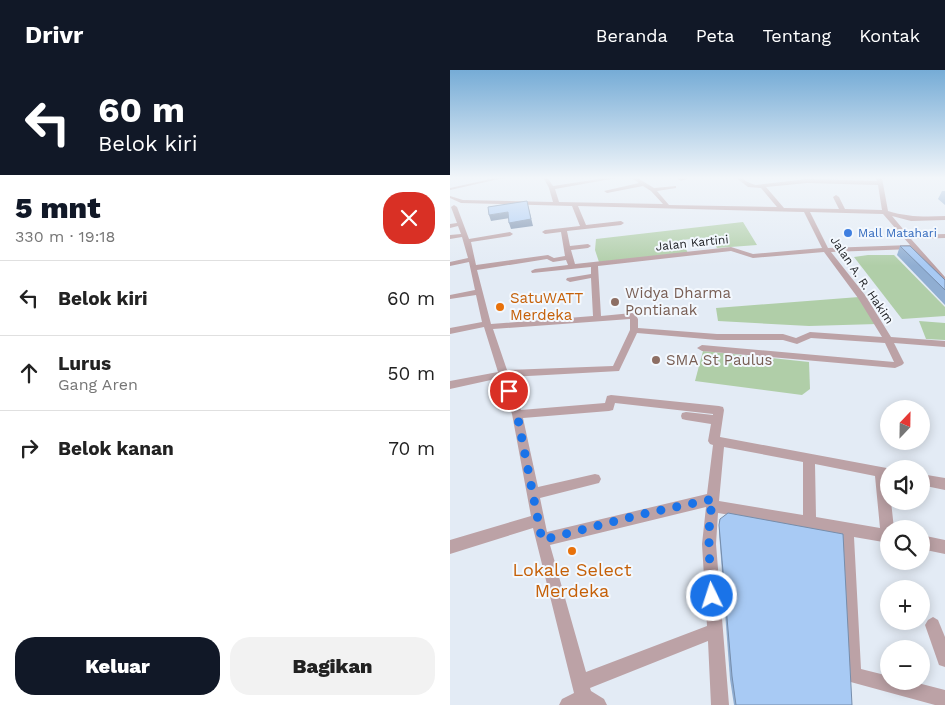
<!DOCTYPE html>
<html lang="id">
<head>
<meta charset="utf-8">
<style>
	body { margin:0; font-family:"Work Sans",sans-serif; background:#f2f2f2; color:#222; height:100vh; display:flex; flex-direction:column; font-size:19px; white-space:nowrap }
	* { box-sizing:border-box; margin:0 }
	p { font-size:16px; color:#767676 }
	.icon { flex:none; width:28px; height:28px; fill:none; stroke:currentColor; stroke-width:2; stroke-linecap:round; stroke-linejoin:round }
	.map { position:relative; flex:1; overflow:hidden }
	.sheet { display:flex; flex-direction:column; background:#fff; width:450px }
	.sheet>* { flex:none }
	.guide { background:#111827; color:#fff; overflow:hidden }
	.needle { width:32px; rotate:22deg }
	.fabs { position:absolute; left:430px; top:330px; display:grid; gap:10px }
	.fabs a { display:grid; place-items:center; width:50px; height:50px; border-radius:50%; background:#fff; box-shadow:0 2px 12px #0003; font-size:25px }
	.pin { position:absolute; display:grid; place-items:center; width:42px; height:42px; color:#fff; margin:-21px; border:2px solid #fff; border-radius:50%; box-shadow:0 1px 5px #0007 }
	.me { position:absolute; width:55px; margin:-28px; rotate:356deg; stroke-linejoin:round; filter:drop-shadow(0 0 4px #0008) }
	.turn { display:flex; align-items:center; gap:18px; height:105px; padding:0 15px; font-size:22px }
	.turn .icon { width:65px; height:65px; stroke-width:2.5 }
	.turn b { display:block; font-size:35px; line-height:42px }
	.round { display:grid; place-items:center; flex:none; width:52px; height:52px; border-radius:20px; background:#f2f2f2 }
	.headline { display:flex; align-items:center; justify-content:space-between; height:85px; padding:0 15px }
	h1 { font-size:30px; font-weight:800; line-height:38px; color:#111827 }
	.button { display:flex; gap:10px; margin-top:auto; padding:10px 15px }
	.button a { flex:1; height:58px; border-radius:20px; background:#111827; color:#fff; font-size:20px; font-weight:800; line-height:58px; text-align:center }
	.button a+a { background:#f2f2f2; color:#222 }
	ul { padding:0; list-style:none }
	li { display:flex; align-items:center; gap:15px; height:75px; padding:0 15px; border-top:1px solid #e0e0e0 }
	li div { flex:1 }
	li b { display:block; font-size:19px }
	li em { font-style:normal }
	header { display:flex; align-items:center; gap:30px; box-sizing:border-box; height:70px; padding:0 25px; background:#111827; color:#fff }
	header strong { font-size:24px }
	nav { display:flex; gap:28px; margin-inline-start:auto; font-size:18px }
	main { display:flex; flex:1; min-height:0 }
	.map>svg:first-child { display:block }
	.green { fill:#b0cea8 }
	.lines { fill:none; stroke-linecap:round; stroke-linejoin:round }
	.minor { fill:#bca2a6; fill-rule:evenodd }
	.wall { fill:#90aed2 }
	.shaded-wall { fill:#768dab }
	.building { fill:#a8caf4; stroke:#768dab }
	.route { stroke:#1a73e8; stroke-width:9; stroke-dasharray:0 16.2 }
	.shop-dot { fill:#3f7fe0; stroke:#f3f8fe; stroke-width:2 }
	.education-dot { fill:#8d6e63; stroke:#f3f8fe; stroke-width:2 }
	.food-dot { fill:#e8710a; stroke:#f3f8fe; stroke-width:2 }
	.labels { text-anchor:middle; stroke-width:4; stroke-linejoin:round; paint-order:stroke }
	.far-shop-label { font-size:12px; fill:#366cbe; stroke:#f3f8fe; text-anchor:start }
	.far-street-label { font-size:12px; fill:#222428; stroke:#f3f8fe }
	.education-label { font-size:15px; fill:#785e54; stroke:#f3f8fe; text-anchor:start }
	.food-label { font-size:15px; fill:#c56008; stroke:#f3f8fe; text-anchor:start }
	.near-food-label { font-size:18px; fill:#c56008; stroke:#f3f8fe }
</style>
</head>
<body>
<header>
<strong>Drivr</strong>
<nav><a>Beranda</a><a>Peta</a><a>Tentang</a><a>Kontak</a></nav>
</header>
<main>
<section class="sheet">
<div class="guide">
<div class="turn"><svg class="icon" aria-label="left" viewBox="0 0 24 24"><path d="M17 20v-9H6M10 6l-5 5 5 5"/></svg><div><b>60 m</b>Belok kiri</div></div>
</div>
<div class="headline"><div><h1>5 mnt</h1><p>330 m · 19:18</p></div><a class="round" style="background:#d93025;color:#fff"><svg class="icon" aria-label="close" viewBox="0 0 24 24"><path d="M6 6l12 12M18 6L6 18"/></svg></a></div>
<ul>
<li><svg class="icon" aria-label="left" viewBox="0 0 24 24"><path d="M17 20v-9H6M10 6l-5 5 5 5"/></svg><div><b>Belok kiri</b></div><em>60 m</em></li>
<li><svg class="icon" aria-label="ahead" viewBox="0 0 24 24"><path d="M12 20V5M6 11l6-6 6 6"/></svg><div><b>Lurus</b><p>Gang Aren</p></div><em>50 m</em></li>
<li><svg class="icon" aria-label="right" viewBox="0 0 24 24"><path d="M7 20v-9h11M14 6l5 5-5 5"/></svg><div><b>Belok kanan</b></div><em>70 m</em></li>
</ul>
<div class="button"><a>Keluar</a><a>Bagikan</a></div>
</section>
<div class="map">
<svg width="495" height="635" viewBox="0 0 495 635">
	<rect width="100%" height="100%" fill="#e3ebf5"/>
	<!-- green -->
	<g class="green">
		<path d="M293,152l14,23 -40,3 -6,-11 -30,3 7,13 -89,9 -4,-12 1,-11z"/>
		<path d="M418,185h26l51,52v9l-43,3 -48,-62z"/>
		<path d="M409,227l18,27 -68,2 -91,-5 -2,-13z"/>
		<path d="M469,251l26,2v17l-19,-1z"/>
		<path d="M253,281l106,11 1,27 -8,6 -107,-14z"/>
	</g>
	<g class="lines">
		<!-- minor -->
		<g class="minor">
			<path d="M50,107h8l-58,13v-2z"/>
			<path d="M93,107h4l6,9 59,-9h10l-67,12 4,13 104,2 -12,-13 -8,-5 -36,7 -3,-2 35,-8 -9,-6h6l18,11 22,-2v2l-19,3 12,14 108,2 -16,-19 -13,-1 -13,-10c8,0 13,7 21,8l51,-6 70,2 -1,-3 4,-1 2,1 6,33c19,6 37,6 57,5v4l-34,1 -19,-5 16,19 37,-1v4l-34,1 34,38v7h-3l-29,-35 -82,3 34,43 26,42 54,4v6l-51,-4 10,20 -2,2 -7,3 -193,-17 -5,-3 5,-3 192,17 -9,-19 -74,-5 -14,6 -14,-4h-66l-80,-7 -18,38 -109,6 11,33 84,-7 2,-7 4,-1 108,11 4,1 1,3 -4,27 172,32h-3v32h2l3,28h-5v14l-35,-6 7,132 28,7v5h21l35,9v15h-10l-88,-24 -2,-6 -4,-141 -123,-21 -2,31 13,161h-18l-3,-64 -118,47 1,3 13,8 3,6h-48l3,-6 12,-6 -41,-165 -83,26v-14l81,-24 -19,-102 -12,-36 -50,11v-8l48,-9 -14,-45 -34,7v-6l32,-6 -6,-27 -26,4v-4l25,-5 -6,-28 -19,4v-4l18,-4 -6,-21 -12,2v-4l11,-1 -3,-8 -8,2v-4l7,-1 -6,-16 3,-2 3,2 12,32 41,-7 3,2 -3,2 -39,6 5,23 72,-10 6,3 11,-2 -4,-24 -16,2 -3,-2 3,-2 35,-4 -8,-20 -111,-3 -11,-5v-2l13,4 90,2 -4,-14zM357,113l71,2 4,25 -37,-1 -6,-12 -3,-2 -3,2 6,12 -55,-1 -18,-21zM128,136l226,6 18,36 -69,6 -22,-7 -156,17 -4,-14 17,-2 3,-2 -3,-2 -18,2 -3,-15 54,-6 3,-2 -3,-2 -35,4zM360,142l73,2 27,31 -82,3zM281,181l22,7 71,-6 34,46 24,39 -72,-5 -14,6 -13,-4h-66l-79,-6v-9l-3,-5 -3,-1 -31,3 -3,-50zM97,189l6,3 13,-2 2,5 -33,4 -4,2 1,2 59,-6v7l-24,4 -1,2 4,2 21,-4 2,38 -102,8 -14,-54zM180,249v11l-17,36 -106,4 -14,-41zM165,333l98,11v1l-27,-3 -4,1 -1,3 1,3 4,1 25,4 -3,17 2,3 3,1 -6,49 -160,38 -7,-34 55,-14 4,-1 2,-4 -2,-4 -4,-1 -57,13 -15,-69 86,-7 4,-1zM274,377l79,15v53l-84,-14zM365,394l60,12 5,52 -64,-11zM256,437l-4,37 5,82 -121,46 -36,-127z"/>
			<path d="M234,107h7l-10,4 -3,-2z"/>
			<path d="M471,404l24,4v12l-24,-5z"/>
			<path d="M471,465l24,5v14l-24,-5z"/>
			<path d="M483,547l5,3 7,17v30l-6,-2 -14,-40 3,-5z"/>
		</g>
	</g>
	<!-- wall -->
	<g class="wall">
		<path d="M492,121h3v14l-7,-6z"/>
		<path d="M450,176l45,34v25l-48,-50z"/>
		<path d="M270,449l132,186h-118l-4,-26 -11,-147z"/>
	</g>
	<!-- shaded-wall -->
	<g class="shaded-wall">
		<path d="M77,131l6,25 -22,3 -2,-6z"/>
		<path d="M58,142l2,6 -19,3 -2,-6z"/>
	</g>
	<!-- building -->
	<g class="building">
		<path d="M77,131l4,18 -22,4 -1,-11 -19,3 -1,-8z"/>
		<path d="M450,176h10l35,34v10z"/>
		<path d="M278,443l115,21 9,171h-116l-4,-29 -13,-151 1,-6z"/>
	</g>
	<!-- sky -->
	<linearGradient id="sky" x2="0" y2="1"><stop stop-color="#76acd6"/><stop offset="0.55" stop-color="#f2f6fa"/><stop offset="1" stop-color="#f2f6fa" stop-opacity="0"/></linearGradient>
	<rect width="495" height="196" fill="url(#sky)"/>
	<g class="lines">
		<!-- route -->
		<path class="route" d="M59,321l8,23 25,126 101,-26 70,-15c-7,32 -3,65 -1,97"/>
	</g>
	<!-- markers -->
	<circle class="shop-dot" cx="398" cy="163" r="5"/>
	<g class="education-dot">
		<circle cx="165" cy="232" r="5"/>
		<circle cx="206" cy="290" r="5"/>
	</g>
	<g class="food-dot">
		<circle cx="50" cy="237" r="5"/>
		<circle cx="122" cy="481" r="5"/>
	</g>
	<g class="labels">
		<!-- far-shop labels -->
		<g class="far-shop-label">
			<text x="408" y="167">Mall Matahari</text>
		</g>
		<!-- far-street labels -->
		<g class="far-street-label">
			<text transform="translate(242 173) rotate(-6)" y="4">Jalan Kartini</text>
			<text transform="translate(412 210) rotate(56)" y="4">Jalan A. R. Hakim</text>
		</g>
		<!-- education labels -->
		<g class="education-label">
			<text x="175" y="228">Widya Dharma<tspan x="175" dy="17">Pontianak</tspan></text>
			<text x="216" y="295">SMA St Paulus</text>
		</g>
		<!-- food labels -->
		<g class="food-label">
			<text x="60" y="233">SatuWATT<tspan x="60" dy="17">Merdeka</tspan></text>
		</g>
		<!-- near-food labels -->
		<g class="near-food-label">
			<text x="122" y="506">Lokale Select<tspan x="122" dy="21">Merdeka</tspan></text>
		</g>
	</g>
</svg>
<div class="fabs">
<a><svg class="needle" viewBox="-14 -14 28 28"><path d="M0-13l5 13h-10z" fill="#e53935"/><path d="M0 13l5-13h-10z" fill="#767676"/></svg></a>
<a><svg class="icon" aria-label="sound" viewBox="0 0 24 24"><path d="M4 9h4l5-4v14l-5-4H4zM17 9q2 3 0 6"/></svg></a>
<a><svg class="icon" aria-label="search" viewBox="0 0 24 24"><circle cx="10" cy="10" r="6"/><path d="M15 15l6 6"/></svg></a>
<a>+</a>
<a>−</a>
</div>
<div class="pin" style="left:59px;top:321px;background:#d93025"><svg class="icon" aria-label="arrive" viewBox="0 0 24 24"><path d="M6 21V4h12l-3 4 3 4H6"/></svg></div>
<svg class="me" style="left:262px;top:526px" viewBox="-20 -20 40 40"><circle r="17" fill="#1a73e8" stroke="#fff" stroke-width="3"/><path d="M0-11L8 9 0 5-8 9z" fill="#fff"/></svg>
</div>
</main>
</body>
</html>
